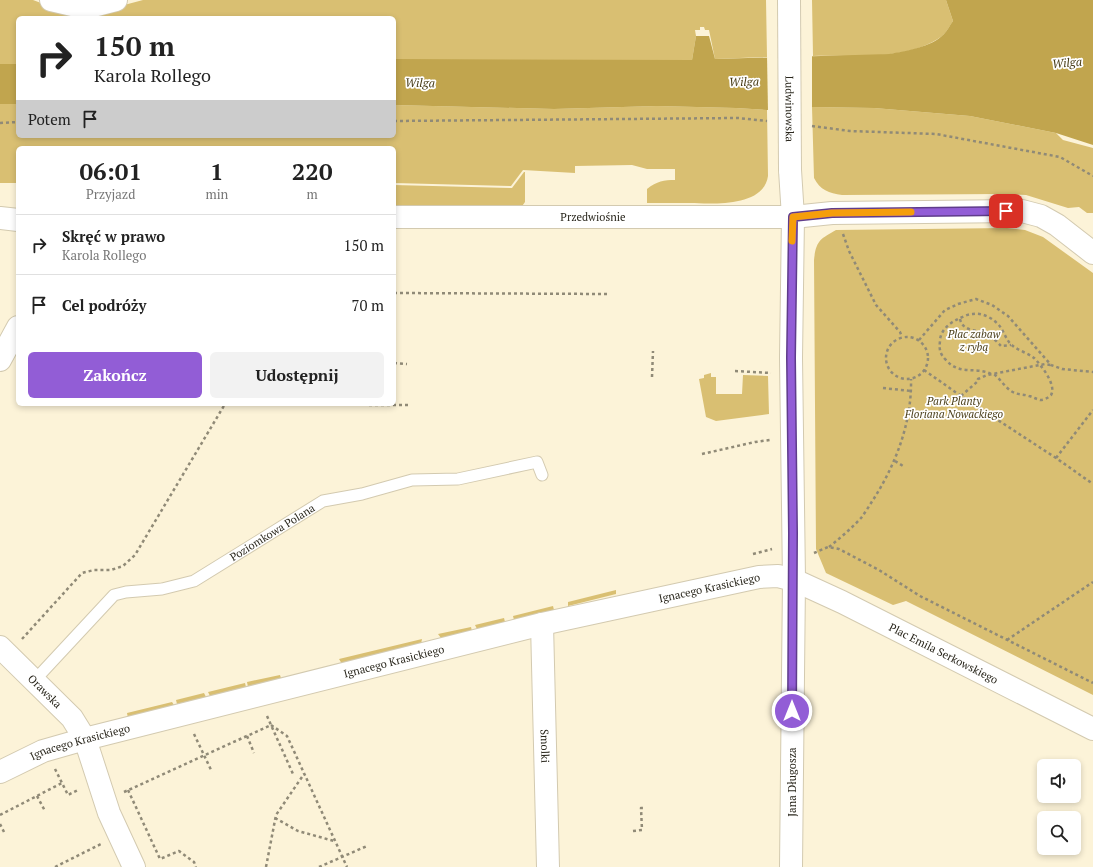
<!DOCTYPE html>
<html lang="pl">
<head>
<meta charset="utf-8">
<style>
	body { margin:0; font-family:"PT Serif",serif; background:#f2f2f2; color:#222; height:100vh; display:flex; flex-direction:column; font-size:15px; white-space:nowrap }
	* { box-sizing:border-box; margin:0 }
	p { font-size:13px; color:#767676 }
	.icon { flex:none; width:22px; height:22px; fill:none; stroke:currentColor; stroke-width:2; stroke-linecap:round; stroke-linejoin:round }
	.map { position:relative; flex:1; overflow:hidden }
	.panel { position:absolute; left:16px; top:146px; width:380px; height:260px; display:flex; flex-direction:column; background:#fff; border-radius:6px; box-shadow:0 2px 6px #0003 }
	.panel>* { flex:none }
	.top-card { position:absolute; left:16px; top:16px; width:380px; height:122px; border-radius:6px; box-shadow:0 2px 6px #0003; background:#fff; color:#222; overflow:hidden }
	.tools { position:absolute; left:1037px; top:759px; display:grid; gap:8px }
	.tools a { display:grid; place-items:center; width:44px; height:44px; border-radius:6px; background:#fff; box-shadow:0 2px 6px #0003; font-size:20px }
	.pin { position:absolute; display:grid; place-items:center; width:34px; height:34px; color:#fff; margin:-17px; border-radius:8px; box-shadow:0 2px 6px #0006 }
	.me { position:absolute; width:44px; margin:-22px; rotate:0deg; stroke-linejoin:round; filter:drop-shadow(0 0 3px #0008) }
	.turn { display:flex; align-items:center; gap:14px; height:84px; padding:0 12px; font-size:18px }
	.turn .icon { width:52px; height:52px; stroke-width:2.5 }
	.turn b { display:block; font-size:28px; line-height:34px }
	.then { display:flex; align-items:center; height:38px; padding:0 12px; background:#0003; gap:8px; font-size:15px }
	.eta { display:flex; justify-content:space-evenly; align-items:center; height:68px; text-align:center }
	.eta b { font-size:24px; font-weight:600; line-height:28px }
	.button { display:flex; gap:8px; margin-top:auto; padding:8px 12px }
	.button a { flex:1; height:46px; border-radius:6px; background:#925dd6; color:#fff; font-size:16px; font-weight:600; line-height:46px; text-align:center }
	.button a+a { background:#f2f2f2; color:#222 }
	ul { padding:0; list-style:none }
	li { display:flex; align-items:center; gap:12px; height:60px; padding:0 12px; border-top:1px solid #e0e0e0 }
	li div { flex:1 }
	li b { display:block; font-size:15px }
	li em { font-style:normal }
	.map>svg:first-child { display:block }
	.green { fill:#d9bf72 }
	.water { fill:#c1a54e }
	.pier { fill:#fcf3d8 }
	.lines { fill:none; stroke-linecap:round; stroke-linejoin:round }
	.lane-casing { stroke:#d3cab0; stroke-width:13 }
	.street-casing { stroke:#d3cab0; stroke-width:24 }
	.path { stroke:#908a77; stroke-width:2.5; stroke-dasharray:3 3; stroke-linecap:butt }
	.lane { stroke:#fff; stroke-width:11 }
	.street { stroke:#fff; stroke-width:22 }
	.street-bridge-casing { stroke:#d3cab0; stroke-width:24; stroke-linecap:butt }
	.street-bridge { stroke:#fff; stroke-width:22 }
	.route-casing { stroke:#5f3c8b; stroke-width:10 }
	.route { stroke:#925dd6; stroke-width:7 }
	.slow { stroke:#f59e0b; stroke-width:7 }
	.labels { text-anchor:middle; stroke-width:3.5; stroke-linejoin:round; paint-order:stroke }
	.street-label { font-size:11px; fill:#2a271d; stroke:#fff }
	.park-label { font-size:11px; font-style:italic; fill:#4c401b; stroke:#fff }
	.water-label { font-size:12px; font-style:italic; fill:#483c17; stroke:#fff }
</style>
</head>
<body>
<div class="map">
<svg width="1093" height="867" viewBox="0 0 1093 867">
	<rect width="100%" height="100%" fill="#fcf3d8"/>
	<!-- green -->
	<g class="green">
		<path d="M0,0h33l8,3 57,9 45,-12h623l1,57 -52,2 -6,-29h-4l-1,-3h-4v3h-5l1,6 -4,24h-298v-42h-376v46h-18z"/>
		<path d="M812,0h134l7,21c-3,4 -6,11 -11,15 -33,25 -89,19 -129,20z"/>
		<path d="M0,104h18v32h376v-31l160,4 103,-3 79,2 31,2 1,66c-4,31 -55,28 -78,27 -14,0 -29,0 -43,0v-14c10,-8 17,-9 28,-9v-11h-28l-15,-4 -57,1v7l-52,-3 -12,16 -117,-3v-35h-376v35h-18z"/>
		<path d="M812,107l62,1 96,8 86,17 7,7 30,8v65h-6l-8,-6 -11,1 -42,-13 -26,-1 -158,1c-13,-2 -22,-5 -28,-17z"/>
		<path d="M524,172h1v30l-5,7h-126v-24l118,3z"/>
		<path d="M1007,228l18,2 18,7 50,36v422l-187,-94 -13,4 -67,-32 -10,-24 -2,-289c2,-19 6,-21 22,-30z"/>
		<path d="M711,373v4h5v17h26l1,-19 25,1 1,38 -53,7 -10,-4 -7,-38 5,-1v-3z"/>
		<path d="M616,590v4l-48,12v-4z"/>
		<path d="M553,606l1,4 -40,10 -1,-4z"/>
		<path d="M504,618l1,4 -28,7 -2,-4z"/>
		<path d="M471,627l1,4 -31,7 -3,-4z"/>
		<path d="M422,639l-1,5 -79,20 -3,-5z"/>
		<path d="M280,675l1,3 -33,9 -1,-5z"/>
		<path d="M245,683l1,4 -36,9 -2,-4z"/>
		<path d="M204,693l2,4 -29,7 -1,-4z"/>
		<path d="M172,702l2,3 -46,13 -1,-5z"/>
	</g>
	<!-- water -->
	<g class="water">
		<path d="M946,0h147v145l-37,-12 -86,-17 -96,-8 -62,-1 -45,3 -31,-2 -79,-2 -103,3 -160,-4v-46l298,1 4,-24h13l6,23 174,-5c17,-3 43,-7 55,-20 3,-3 6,-9 9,-13z"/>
		<rect x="0" y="64" width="18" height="40"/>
	</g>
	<!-- pier -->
	<path class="pier" d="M812,54v55l-44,3 -1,-57z"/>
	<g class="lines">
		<defs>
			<g id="lane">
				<path id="s1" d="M34,681l80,-86 12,-3 36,-3 32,-8 129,-80 39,-7 50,-14 46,-1 79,-17 5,13"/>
			</g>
			<g id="street">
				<path d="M51,0l34,8 31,-8"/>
				<path d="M790,170l3,47 -2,141 3,222 -3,287"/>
				<path id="s2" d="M394,217h399l39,-4 190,-2 19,5 16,9 36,28"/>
				<path d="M0,218l18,2"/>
				<path d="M0,360l18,-33"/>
				<path id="s3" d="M542,624l6,243"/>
				<path id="s4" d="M0,647l72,71 13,21 24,74 25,54"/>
				<path id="s5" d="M0,772l43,-21 42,-12 457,-115 217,-47 19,-1 16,4 48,22 251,127"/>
			</g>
		</defs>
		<!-- lane casing -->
		<use href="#lane" class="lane-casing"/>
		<!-- street casing -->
		<use href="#street" class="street-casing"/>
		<!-- path -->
		<g class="path">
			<path d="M394,121l344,-3 29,3"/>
			<path d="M0,123l18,-1"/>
			<path d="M812,126l38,5 86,3 124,23 33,19"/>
			<path d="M843,234l6,17 27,54 24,27 2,5"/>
			<path d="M394,293l214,1"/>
			<path d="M960,319c3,13 16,10 26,15 6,2 11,8 15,12l10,-1"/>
			<circle cx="907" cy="358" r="21"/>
			<path d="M919,340l26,-30 13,-6 18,-5 16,6 16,11 43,49 11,4 31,3"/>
			<path d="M394,363l13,1"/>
			<path d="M924,370l37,26 95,62 37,26"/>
			<path d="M735,371l36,2"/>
			<path d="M991,374c-16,-8 -31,2 -45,-14 -6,-6 -7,-10 -6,-19 0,-9 8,-17 16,-21 5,-2 11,-6 17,-6 10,-2 23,6 28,14 4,6 6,14 12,18 6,5 15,7 21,12 7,7 23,27 17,37 -3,3 -7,5 -11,5 -4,-1 -7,-3 -11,-4 -6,-2 -12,-1 -18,-5 -6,-4 -11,-12 -17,-17"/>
			<path d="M652,377l1,-26"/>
			<path d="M883,388l28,3"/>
			<path d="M961,396l17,-15v-2l9,-4 58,-11 6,1"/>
			<path d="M369,405h41"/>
			<path d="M702,454l53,-12 15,-2"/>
			<path d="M1056,458l37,-48"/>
			<path d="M895,461l8,5"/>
			<path d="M829,547c11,-9 22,-18 32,-29 4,-5 8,-12 12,-18 23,-36 39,-78 38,-121"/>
			<path d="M814,553l14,-6 11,2 40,21 41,26 173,87"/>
			<path d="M753,554l19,-5"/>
			<path d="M22,639l60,-66 12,-3h17l12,-4 12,-11 90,-151"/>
			<path d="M1007,640l86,-58"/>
			<path d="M267,716l26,58"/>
			<path d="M271,725l16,11 60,131"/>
			<path d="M194,734l18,38"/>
			<path d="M247,736l7,17"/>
			<path d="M55,769l13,26 10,-5"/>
			<path d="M128,790l32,69 19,-8 15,11 2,5"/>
			<path d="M124,792l147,-67"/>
			<path d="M37,796l8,15"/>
			<path d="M0,815l62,-32"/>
			<path d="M275,818l23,13 36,10"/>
			<path d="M0,824l4,8"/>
			<path d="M633,831l9,-1 -1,-22h3"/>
			<path d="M55,867l46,-23"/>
			<path d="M266,867l10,-52 28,-41"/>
			<path d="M319,867l48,-21"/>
		</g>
		<!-- lane -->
		<use href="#lane" class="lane"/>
		<!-- street -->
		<use href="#street" class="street"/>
		<defs>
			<g id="street-bridge">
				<path id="s6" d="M789,0l1,170"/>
			</g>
		</defs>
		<!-- street-bridge casing -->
		<use href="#street-bridge" class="street-bridge-casing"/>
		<!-- street-bridge -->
		<use href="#street-bridge" class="street-bridge"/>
	</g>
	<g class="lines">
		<defs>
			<path id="route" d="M792,711l1,-178 -2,-175 2,-141 39,-4 174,-2"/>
		</defs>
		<!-- route casing -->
		<use href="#route" class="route-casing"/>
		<!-- route -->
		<use href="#route" class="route"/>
		<!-- slow -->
		<path class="slow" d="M792,241l1,-24 39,-4 79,-1"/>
	</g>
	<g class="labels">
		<!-- street labels -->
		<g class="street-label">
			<text dy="4" stroke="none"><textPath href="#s6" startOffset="109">Ludwinowska</textPath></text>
			<text dy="4" stroke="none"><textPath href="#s2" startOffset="199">Przedwiośnie</textPath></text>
			<text dy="4" stroke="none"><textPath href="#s1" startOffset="291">Poziomkowa Polana</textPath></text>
			<text dy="4" stroke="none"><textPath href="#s5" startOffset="734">Ignacego Krasickiego</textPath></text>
			<text dy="4" stroke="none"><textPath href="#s5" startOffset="987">Plac Emila Serkowskiego</textPath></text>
			<text dy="4" stroke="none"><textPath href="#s5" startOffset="410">Ignacego Krasickiego</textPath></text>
			<text dy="4" stroke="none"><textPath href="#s4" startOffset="63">Orawska</textPath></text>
			<text dy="4" stroke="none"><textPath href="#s5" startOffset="86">Ignacego Krasickiego</textPath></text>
			<text dy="4" stroke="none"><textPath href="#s3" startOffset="122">Smolki</textPath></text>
			<text transform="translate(792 782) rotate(-90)" y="4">Jana Długosza</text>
		</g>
		<!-- park labels -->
		<g class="park-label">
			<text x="974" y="338">Plac zabaw<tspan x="974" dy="13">z rybą</tspan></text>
			<text x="954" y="405">Park Planty<tspan x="954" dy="13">Floriana Nowackiego</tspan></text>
		</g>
		<!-- water labels -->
		<g class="water-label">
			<text transform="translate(1067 63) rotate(-5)" y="4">Wilga</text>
			<text transform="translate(744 82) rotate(-1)" y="4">Wilga</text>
			<text transform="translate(420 83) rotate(1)" y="4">Wilga</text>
		</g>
	</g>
</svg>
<div class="tools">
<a><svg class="icon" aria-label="sound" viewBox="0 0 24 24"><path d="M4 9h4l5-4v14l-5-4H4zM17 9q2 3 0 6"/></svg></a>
<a><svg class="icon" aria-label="search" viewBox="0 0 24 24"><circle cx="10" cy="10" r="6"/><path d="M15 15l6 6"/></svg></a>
</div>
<div class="pin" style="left:1006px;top:211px;background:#d93025"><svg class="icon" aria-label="arrive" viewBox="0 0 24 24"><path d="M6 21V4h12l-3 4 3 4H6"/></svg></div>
<svg class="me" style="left:792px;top:711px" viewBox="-20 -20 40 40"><circle r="17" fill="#925dd6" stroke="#fff" stroke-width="3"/><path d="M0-11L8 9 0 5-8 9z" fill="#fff"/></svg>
<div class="top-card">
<div class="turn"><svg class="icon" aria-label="right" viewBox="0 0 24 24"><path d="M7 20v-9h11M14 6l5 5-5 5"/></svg><div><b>150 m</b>Karola Rollego</div></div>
<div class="then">Potem<svg class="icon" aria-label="arrive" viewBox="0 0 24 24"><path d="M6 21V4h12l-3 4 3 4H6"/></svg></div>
</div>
<section class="panel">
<div class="eta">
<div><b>06:01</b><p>Przyjazd</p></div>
<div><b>1</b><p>min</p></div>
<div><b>220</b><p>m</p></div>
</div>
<ul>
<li><svg class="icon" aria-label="right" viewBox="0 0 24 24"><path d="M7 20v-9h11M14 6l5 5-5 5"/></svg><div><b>Skręć w prawo</b><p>Karola Rollego</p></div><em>150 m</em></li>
<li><svg class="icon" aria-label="arrive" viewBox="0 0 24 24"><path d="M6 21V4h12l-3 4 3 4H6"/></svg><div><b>Cel podróży</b></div><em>70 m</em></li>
</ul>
<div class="button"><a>Zakończ</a><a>Udostępnij</a></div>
</section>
</div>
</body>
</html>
